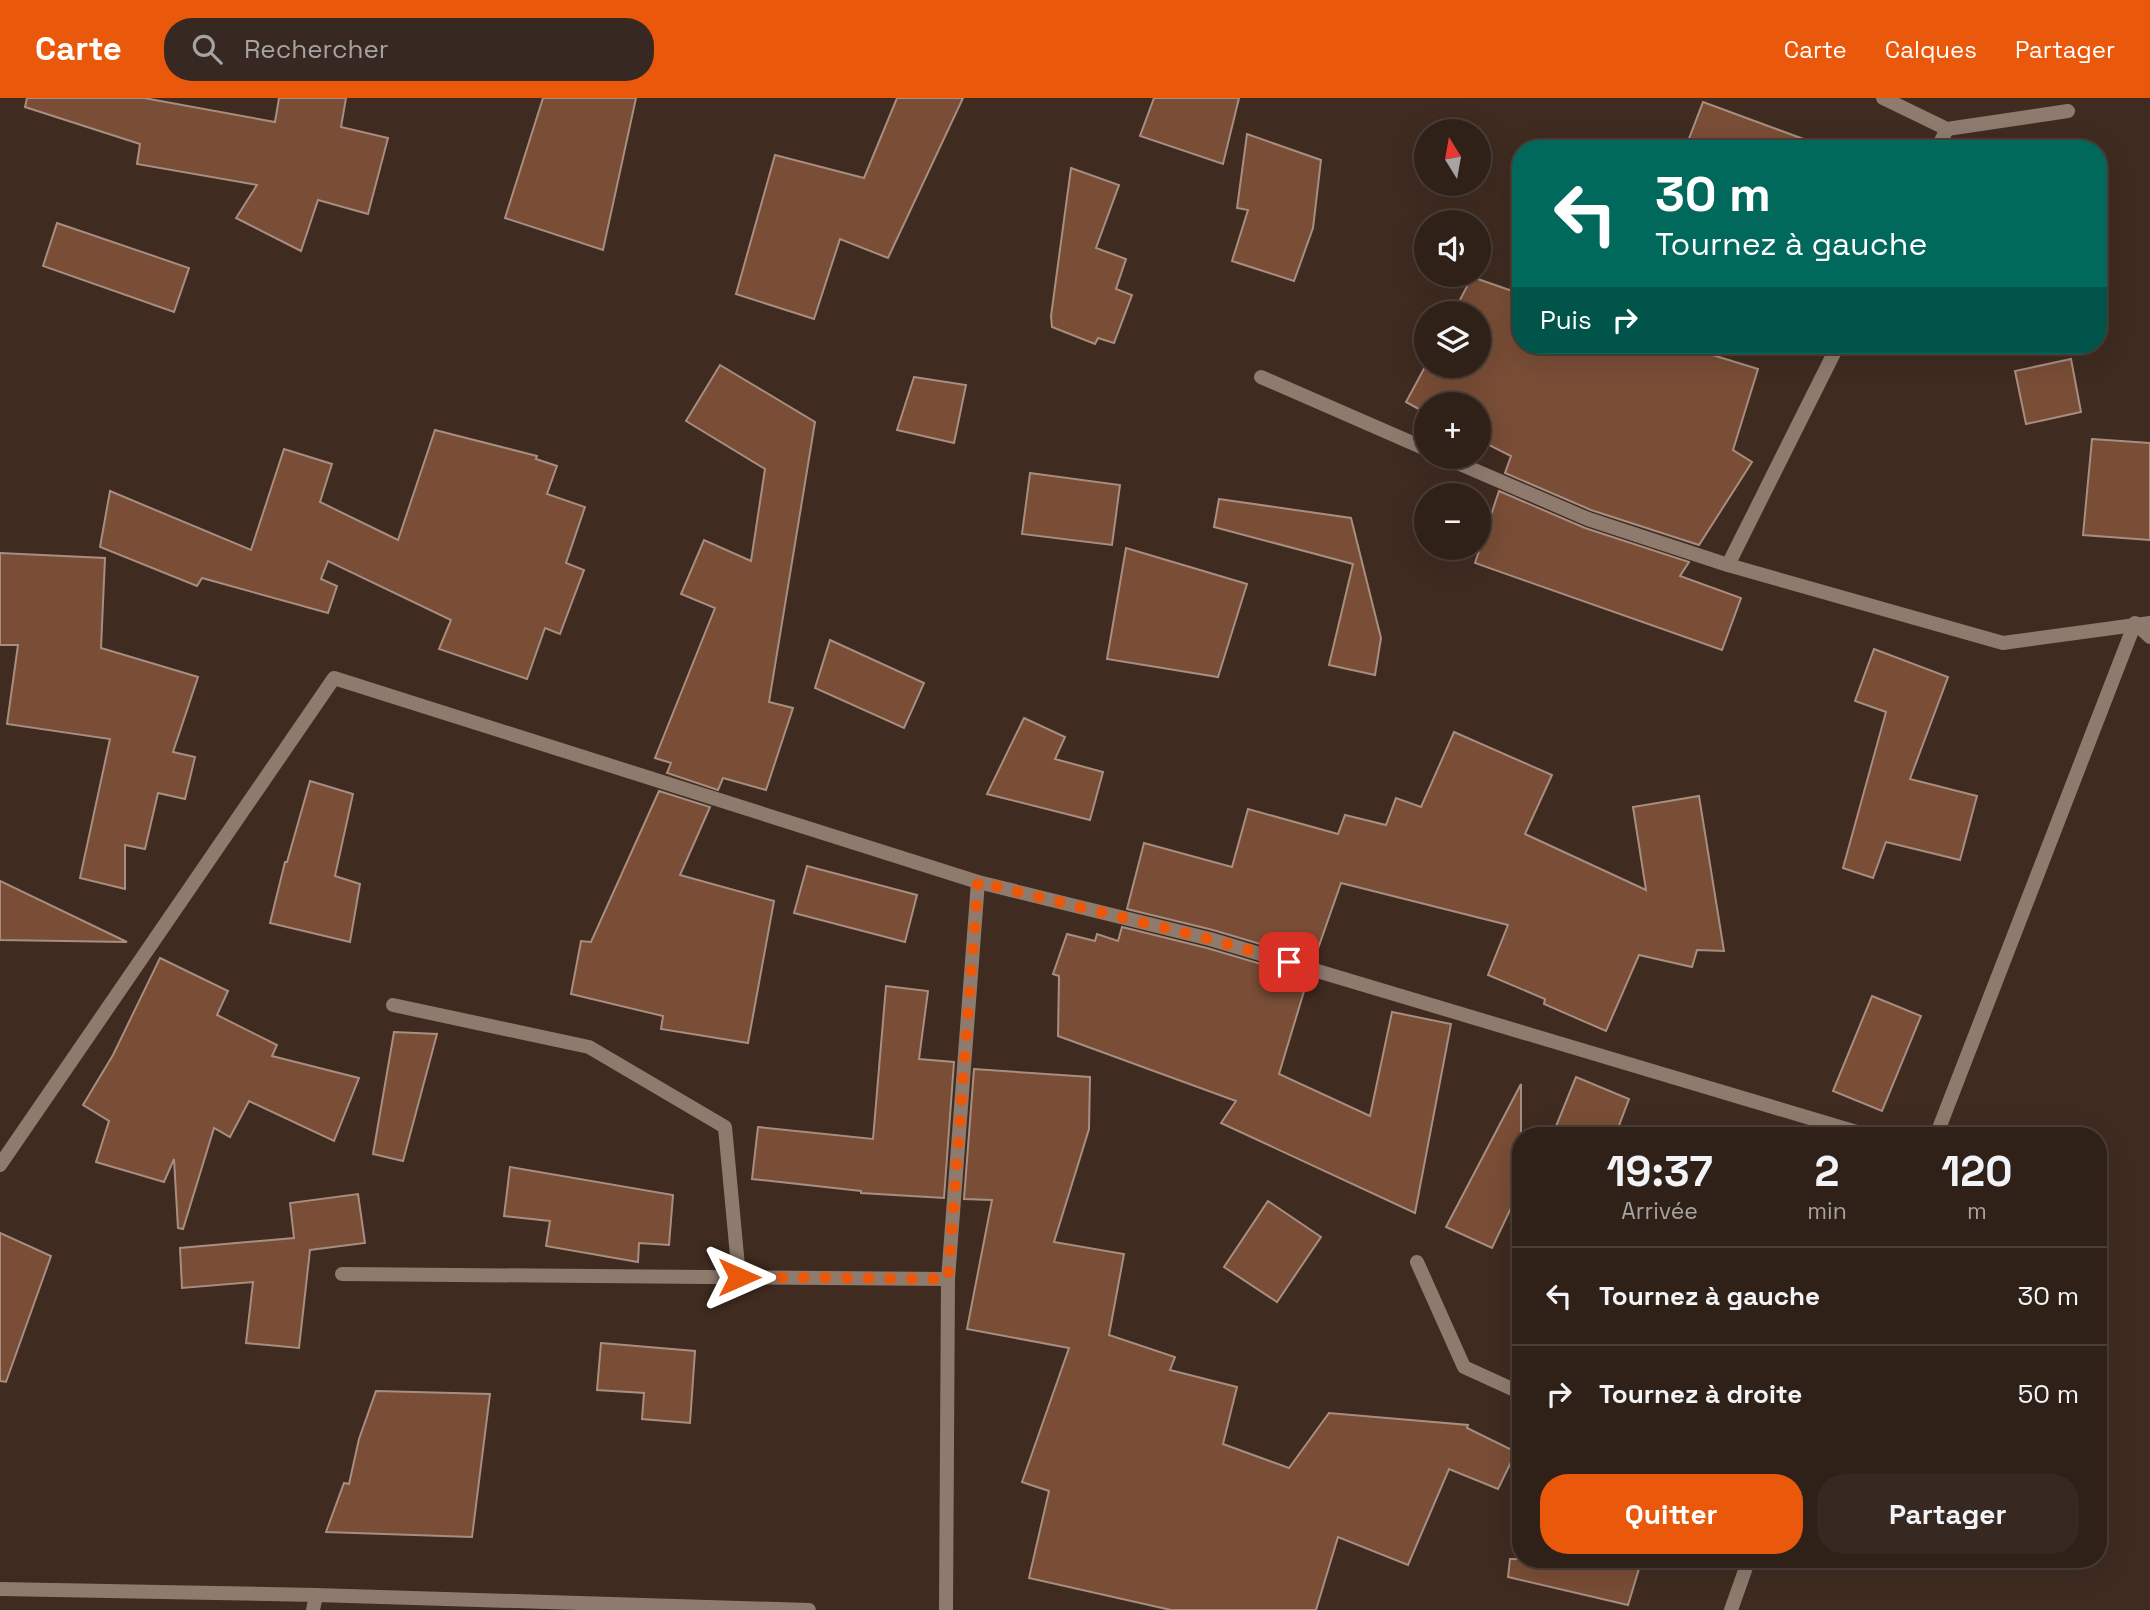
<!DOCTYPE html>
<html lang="fr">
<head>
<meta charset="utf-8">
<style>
	body { margin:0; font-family:"Space Grotesk",sans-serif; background:#372821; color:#f1f3f6; height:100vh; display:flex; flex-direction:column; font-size:26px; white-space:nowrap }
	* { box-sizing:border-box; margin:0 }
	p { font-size:23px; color:#a7a3a2 }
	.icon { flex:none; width:38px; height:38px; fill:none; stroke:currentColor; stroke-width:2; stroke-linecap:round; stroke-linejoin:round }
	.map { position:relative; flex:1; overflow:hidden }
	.drawer { position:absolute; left:1512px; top:1029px; width:595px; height:441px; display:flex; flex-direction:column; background:#2f2018; border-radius:28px; box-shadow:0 7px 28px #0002,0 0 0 2px #4a3e37 }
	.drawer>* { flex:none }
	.guide { position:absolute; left:1512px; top:42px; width:595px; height:214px; border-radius:28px; box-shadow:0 7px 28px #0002,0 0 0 2px #4a3e37; background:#00695c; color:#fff; overflow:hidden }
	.needle { width:46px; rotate:349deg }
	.controls { position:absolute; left:1414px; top:21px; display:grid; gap:14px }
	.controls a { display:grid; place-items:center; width:77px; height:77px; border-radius:50%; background:#2f2018; box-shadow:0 7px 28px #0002,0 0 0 2px #4a3e37; font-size:35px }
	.pin { position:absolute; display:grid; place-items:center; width:60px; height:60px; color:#fff; margin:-30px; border-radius:14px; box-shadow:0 4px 10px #0006 }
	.me { position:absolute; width:77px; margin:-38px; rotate:90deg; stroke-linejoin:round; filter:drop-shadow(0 0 5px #0008) }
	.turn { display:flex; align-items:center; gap:24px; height:147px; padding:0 28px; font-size:32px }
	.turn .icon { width:91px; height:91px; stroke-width:2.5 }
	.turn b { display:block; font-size:49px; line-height:60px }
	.then { display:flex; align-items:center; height:66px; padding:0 28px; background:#0003; gap:14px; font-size:26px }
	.eta { display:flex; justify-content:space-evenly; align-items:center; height:119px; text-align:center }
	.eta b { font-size:42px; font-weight:800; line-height:49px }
	.button { display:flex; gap:14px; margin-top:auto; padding:14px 28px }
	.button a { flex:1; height:80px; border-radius:28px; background:#ea580c; color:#fff; font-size:28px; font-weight:800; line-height:80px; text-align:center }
	.button a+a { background:#372821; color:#f1f3f6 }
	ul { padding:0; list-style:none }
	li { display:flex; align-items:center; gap:21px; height:98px; padding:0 28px; border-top:2px solid #4a3e37 }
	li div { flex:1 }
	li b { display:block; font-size:26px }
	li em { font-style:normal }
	header { display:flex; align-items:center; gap:42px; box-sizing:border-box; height:98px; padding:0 35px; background:#ea580c; color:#fff }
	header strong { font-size:33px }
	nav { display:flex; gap:38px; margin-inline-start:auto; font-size:24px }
	.search { width:490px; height:63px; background:#372821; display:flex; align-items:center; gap:18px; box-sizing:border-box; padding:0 24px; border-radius:28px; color:#a7a3a2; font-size:26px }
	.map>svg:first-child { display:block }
	.building { fill:#794d36; stroke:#a78e81; stroke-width:2 }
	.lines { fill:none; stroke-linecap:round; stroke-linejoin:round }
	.street { stroke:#8e7b6e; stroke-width:14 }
	.route { stroke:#ea580c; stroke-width:12; stroke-dasharray:0 21.6 }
</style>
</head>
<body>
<header>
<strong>Carte</strong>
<div class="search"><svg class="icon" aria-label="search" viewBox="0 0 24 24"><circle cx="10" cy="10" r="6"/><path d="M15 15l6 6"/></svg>Rechercher</div>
<nav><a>Carte</a><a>Calques</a><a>Partager</a></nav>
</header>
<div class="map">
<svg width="2150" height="1512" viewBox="0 0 2150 1512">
	<rect width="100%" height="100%" fill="#3f2b20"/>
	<!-- building -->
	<g class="building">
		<path d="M27,0h117l131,24 4,-24h67l-5,29 47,11 -20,76 -50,-14 -17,51 -65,-33 21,-33 -120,-21 3,-20 -115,-37z"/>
		<path d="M543,0h93l-33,152 -98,-32z"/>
		<path d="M897,0h66l-75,160 -48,-19 -26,80 -78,-25 39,-139 89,23z"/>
		<path d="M1154,0h85l-16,66 -83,-28z"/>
		<path d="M1703,4l114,42 -1,5h-131z"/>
		<path d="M1247,36l74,26 -8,68 -19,53 -62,-20 16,-51 -11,-2z"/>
		<path d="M1071,70l48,17 -23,63 30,11 -10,30 16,6 -18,48 -16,-5 -3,6 -43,-17 -1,-11z"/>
		<path d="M57,125l132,45 -15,44 -131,-46z"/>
		<path d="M1472,179l49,17v51h159l78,24 -25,81 19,12 -53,83 -108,-35 -86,-37 6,-17 -32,-16v-36h-53v9l-20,-11 20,-37 53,1v-53h-26z"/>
		<path d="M2071,261l10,53 -55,12 -11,-53z"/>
		<path d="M720,267l95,57 -46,280 24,6 -27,82 -43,-12 -5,12 -51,-17 4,-10 -16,-5 60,-150 -34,-14 23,-54 47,21 14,-92 -79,-48z"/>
		<path d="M914,279l52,8 -12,58 -57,-13z"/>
		<path d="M435,332l102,26 -1,3 21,7 -10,28 38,13 -19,56 18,7 -24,64 -15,-6 -18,51 -88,-30 12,-29 -123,-59 -7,18 16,7 -9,27 -126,-35 -5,8 -97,-39 10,-56 141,59 33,-101 48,15 -12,38 78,38z"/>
		<path d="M2092,341l58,4v97l-67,-5z"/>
		<path d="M1030,375l90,12 -8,60 -90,-11z"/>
		<path d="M1499,393l86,37 104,34 -9,14 61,22 -19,52 -247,-87z"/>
		<path d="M1219,401l132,19 30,120 -6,37 -46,-10 24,-101 -139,-37z"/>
		<path d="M1126,450l121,36 -29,93 -111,-18z"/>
		<path d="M0,455l105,5 -4,90 97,29 -25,75 22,5 -10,42 -27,-6 -13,56 -20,-4v44l-45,-11 30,-139 -103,-15 11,-79h-18z"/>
		<path d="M830,542l94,43 -20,45 -89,-40z"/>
		<path d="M1874,551l74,28 -38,102 67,17 -17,64 -74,-18 -13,36 -30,-10 43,-156 -31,-11z"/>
		<path d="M1024,620l41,19 -10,22 48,13 -13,48 -103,-26z"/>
		<path d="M1454,634l98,43 -27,59 121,56 -13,-83 66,-11 25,155 -27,-1 -5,17 -53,-12 -33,76 -62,-27 1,-5 -57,-24 20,-50 -167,-42 -27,77 -101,-30 -86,-21 17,-66 88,24 16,-58 90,25 7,-19 41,10 10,-27 25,9z"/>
		<path d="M310,683l43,13 -18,82 25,8 -10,58 -80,-19 15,-61h2z"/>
		<path d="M659,693l51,16 -30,68 94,26 -26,142 -87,-14 2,-13 -92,-22 10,-53 10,1z"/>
		<path d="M807,768l110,29 -12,47 -111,-29z"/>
		<path d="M0,783l127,61 -127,-2z"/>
		<path d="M1122,829l85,21 101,30 -29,96 91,42 22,-104 59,12 -36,189 -194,-90 15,-22 -178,-65 1,-60 -6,-2 14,-40 28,7 2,-7 21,7z"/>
		<path d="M160,860l68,33 -11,24 60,30 -5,11 87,22 -25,63 -85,-40 -19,36 -16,-9 -31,101 -5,-1 -4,-69 -10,23 -68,-20 13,-41 -26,-16 30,-50z"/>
		<path d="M886,888l42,5 -9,68 35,3 -10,136 -83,-5v-2l-109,-12 6,-52 115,12z"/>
		<path d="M1872,898l49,20 -39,95 -49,-20z"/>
		<path d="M394,934l43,2 -34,127 -30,-7z"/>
		<path d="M974,971l116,8 -1,52 -35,113 70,12 -15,81 66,22 -5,13 67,17 -14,57 66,24 40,-55 139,12 -1,3 49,24 -18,37 -49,-20 -41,96 -70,-28 -22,73h-145l-142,-32 20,-87 -27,-9 47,-134 -102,-19 25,-129 -28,-1z"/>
		<path d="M1576,979l53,22 -14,37h-63z"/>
		<path d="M1521,986v103l-29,61 -46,-21z"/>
		<path d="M510,1069l163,28 -4,50 -30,-2 -1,19 -92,-16 4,-25 -46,-5z"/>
		<path d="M358,1096l7,49 -55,7 -11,98 -53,-5 7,-61 -71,6 -2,-40 114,-10 -4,-35z"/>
		<path d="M1268,1103l53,36 -44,65 -53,-35z"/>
		<path d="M0,1135l51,23 -45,126 -6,-1z"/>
		<path d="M601,1245l94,8 -5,72 -48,-4 2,-26 -47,-3z"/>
		<path d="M376,1293l114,3 -18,143 -146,-5 18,-49 5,1 10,-45z"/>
		<path d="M1510,1461h132l-14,46 -120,-28z"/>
	</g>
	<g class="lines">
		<!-- street -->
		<g class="street">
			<path d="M1883,0l64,31 121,-18"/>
			<path d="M1937,51l10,-20"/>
			<path d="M1261,279l165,72"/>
			<path d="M1444,359l144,62 140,46 275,78 147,-20"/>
			<path d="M1728,467l110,-220"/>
			<path d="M393,907l196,42 136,80 14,150"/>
			<path d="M1936,1038l199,-513 15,14"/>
			<path d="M0,1067l334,-487 644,204 232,57 660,197"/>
			<path d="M1417,1164l47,105 57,26"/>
			<path d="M342,1176l606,5"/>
			<path d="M0,1491l316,6 493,15"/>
			<path d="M313,1512l3,-15"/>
			<path d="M946,1512l2,-331 30,-397"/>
			<path d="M1731,1512l18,-51"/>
		</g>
	</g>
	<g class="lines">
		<!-- route -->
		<path class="route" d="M739,1179l209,2 30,-397 232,57 79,23"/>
	</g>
</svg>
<div class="controls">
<a><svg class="needle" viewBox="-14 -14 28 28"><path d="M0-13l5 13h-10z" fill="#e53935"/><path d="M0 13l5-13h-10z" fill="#a7a3a2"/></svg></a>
<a><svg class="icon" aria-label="sound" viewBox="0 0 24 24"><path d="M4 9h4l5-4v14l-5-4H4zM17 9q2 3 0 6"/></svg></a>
<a><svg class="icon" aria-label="layers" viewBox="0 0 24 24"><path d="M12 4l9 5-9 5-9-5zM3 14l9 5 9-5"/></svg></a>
<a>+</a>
<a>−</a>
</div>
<div class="pin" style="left:1289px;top:864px;background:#d93025"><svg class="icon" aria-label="arrive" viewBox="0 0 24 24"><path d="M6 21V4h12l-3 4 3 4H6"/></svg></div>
<svg class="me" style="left:739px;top:1179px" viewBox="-20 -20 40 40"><path d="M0-17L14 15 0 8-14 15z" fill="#ea580c" stroke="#fff" stroke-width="4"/></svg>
<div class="guide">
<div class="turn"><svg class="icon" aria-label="left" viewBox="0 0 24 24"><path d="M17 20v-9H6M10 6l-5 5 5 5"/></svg><div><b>30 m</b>Tournez à gauche</div></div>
<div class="then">Puis<svg class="icon" aria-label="right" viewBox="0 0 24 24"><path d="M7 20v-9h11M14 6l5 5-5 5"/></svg></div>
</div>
<section class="drawer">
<div class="eta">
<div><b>19:37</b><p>Arrivée</p></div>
<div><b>2</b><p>min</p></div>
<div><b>120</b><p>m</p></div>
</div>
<ul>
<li><svg class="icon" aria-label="left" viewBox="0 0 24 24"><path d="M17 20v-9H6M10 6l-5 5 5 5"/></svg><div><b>Tournez à gauche</b></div><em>30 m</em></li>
<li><svg class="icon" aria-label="right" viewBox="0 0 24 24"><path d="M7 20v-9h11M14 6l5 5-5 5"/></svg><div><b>Tournez à droite</b></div><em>50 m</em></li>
</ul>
<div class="button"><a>Quitter</a><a>Partager</a></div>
</section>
</div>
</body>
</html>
